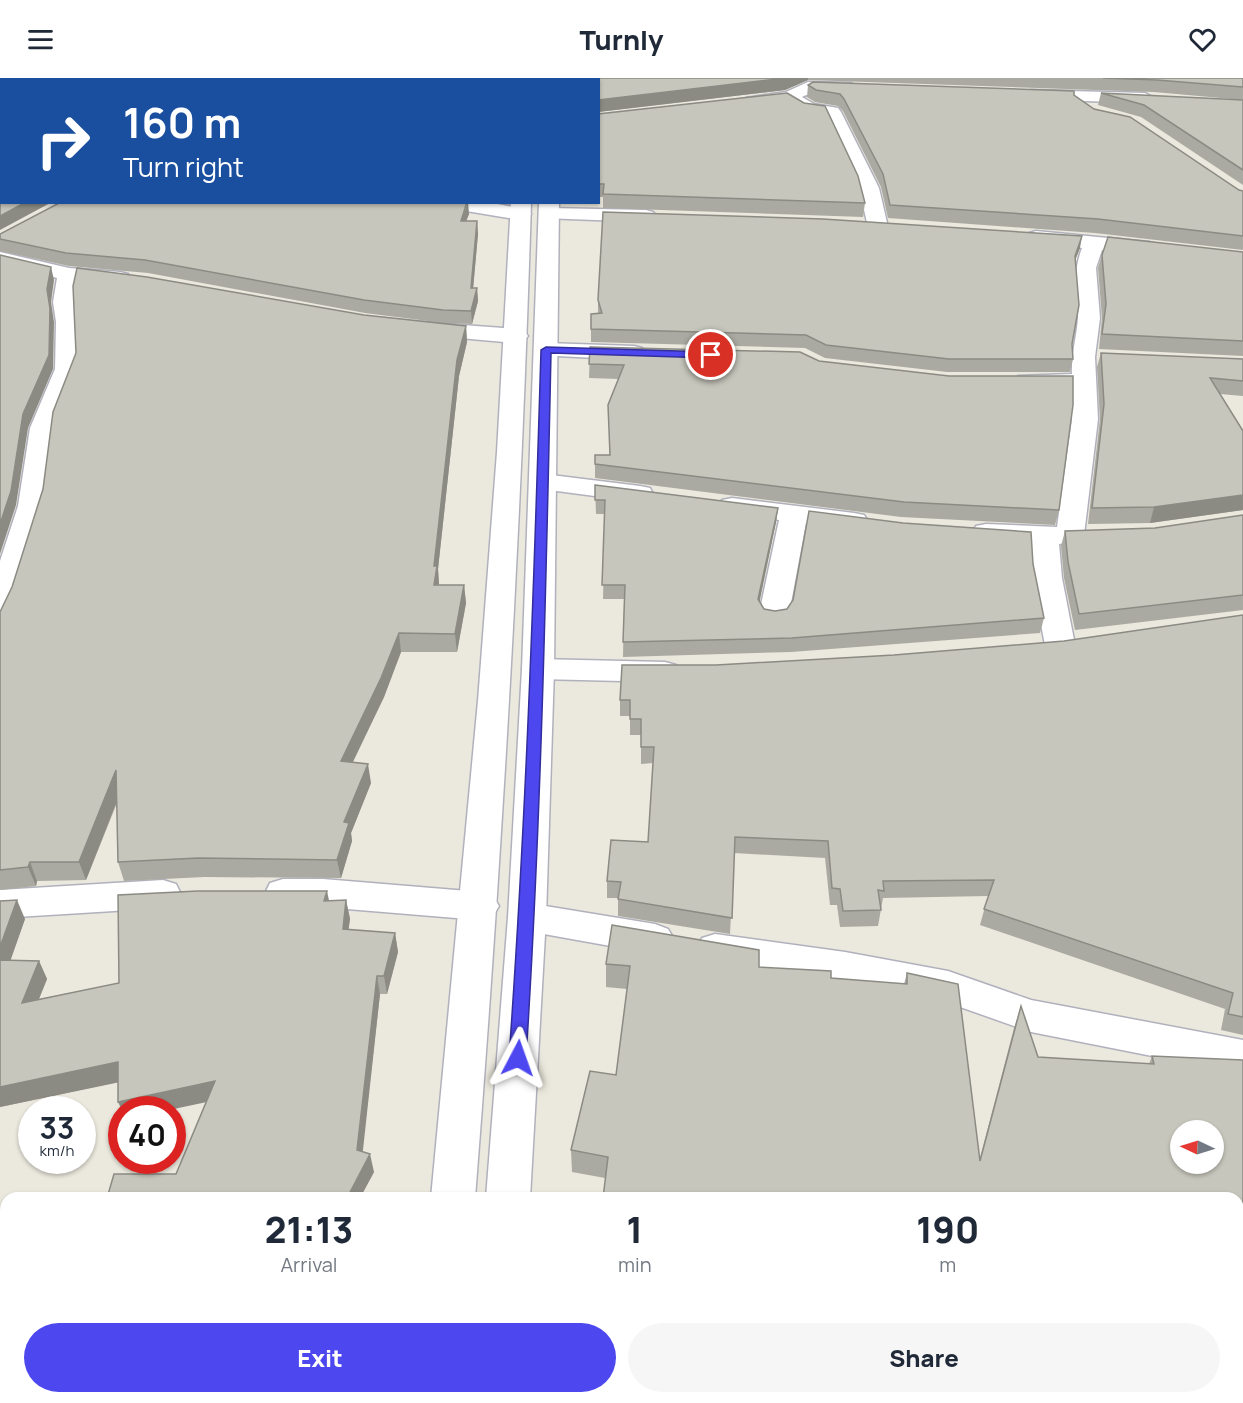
<!DOCTYPE html>
<html lang="en">
<head>
<meta charset="utf-8">
<style>
	body { margin:0; font-family:Manrope,sans-serif; background:#f6f6f7; color:#1f2937; height:100vh; display:flex; flex-direction:column; font-size:22px; white-space:nowrap }
	* { box-sizing:border-box; margin:0 }
	p { font-size:20px; color:#747a83 }
	.icon { flex:none; width:33px; height:33px; fill:none; stroke:currentColor; stroke-width:2; stroke-linecap:round; stroke-linejoin:round }
	.map { position:relative; flex:1; overflow:hidden }
	.drawer { position:absolute; left:0px; top:1114px; width:1244px; height:212px; display:flex; flex-direction:column; background:#fff; border-radius:18px 18px 0 0; box-shadow:0 2px 4px #0004 }
	.drawer>* { flex:none }
	.top-card { position:absolute; left:0px; top:0px; width:600px; height:126px; box-shadow:0 2px 4px #0004; background:#1a4fa0; color:#fff; overflow:hidden }
	.needle { width:39px; rotate:274deg }
	.tools { position:absolute; left:1170px; top:1042px; display:grid; gap:12px }
	.tools a { display:grid; place-items:center; width:54px; height:54px; border-radius:50%; background:#fff; box-shadow:0 2px 4px #0004; font-size:30px }
	.speed { position:absolute; left:18px; top:1018px; display:flex; gap:12px; font-size:30px; font-weight:700; text-align:center }
	.speed>* { display:grid; place-content:center; width:78px; height:78px; border-radius:50%; background:#fff; box-shadow:0 2px 4px #0004; line-height:1 }
	.speed small { font-size:15px; font-weight:400 }
	.speed .limit { border:9px solid #d22; background:#fff; color:#111 }
	.pin { position:absolute; display:grid; place-items:center; width:51px; height:51px; color:#fff; margin:-26px; border:3px solid #fff; border-radius:50%; box-shadow:0 2px 6px #0007 }
	.me { position:absolute; width:66px; margin:-33px; rotate:4deg; stroke-linejoin:round; filter:drop-shadow(0 0 4px #0008) }
	.turn { display:flex; align-items:center; gap:21px; height:126px; padding:0 24px; font-size:27px }
	.turn .icon { width:78px; height:78px; stroke-width:2.5 }
	.turn b { display:block; font-size:42px; line-height:51px }
	.eta { display:flex; justify-content:space-evenly; align-items:center; height:102px; text-align:center }
	.eta b { font-size:36px; font-weight:800; line-height:42px }
	.action { display:flex; gap:12px; margin-top:auto; padding:12px 24px }
	.action a { flex:1; height:69px; border-radius:36px; background:#4d47ef; color:#fff; font-size:24px; font-weight:800; line-height:69px; text-align:center }
	.action a+a { background:#f6f6f7; color:#1f2937 }
	header { display:flex; justify-content:space-between; align-items:center; height:78px; padding:0 24px; background:#fff; font-size:27px; font-weight:800 }
	.map>svg:first-child { display:block }
	.lines { fill:none; stroke-linecap:round; stroke-linejoin:round }
	.minor-casing { stroke:#b1b1bd; stroke-width:3 }
	.tertiary-casing { stroke:#b1b1bd; stroke-width:3 }
	.minor { fill:#fff; fill-rule:evenodd }
	.tertiary { fill:#fff; fill-rule:evenodd }
	.wall { fill:#abaaa2 }
	.shaded-wall { fill:#8b8b84 }
	.building { fill:#c7c6bc; stroke:#8b8b84; stroke-width:1.5; fill-rule:evenodd }
	.route { fill:#4d47ef; stroke:#322e9b; stroke-width:1.5 }
</style>
</head>
<body>
<header><svg class="icon" aria-label="menu" viewBox="0 0 24 24"><path d="M4 6h16M4 12h16M4 18h16"/></svg>Turnly<svg class="icon" aria-label="heart" viewBox="0 0 24 24"><path d="M12 20l-8-8c-3-5 5-10 8-4 3-6 11-1 8 4z"/></svg></header>
<div class="map">
<svg width="1243" height="1325" viewBox="0 0 1243 1325">
	<rect width="100%" height="100%" fill="#ebe8dd"/>
	<g class="lines">
		<defs>
			<g id="minor">
				<path d="M808,4l43,1 9,5c-10,11 -42,0 -58,9l12,7 24,4 3,4 38,76 9,39 -3,4h-14l-3,-4 -9,-39 -34,-72 -22,-3 -16,-10 -41,5 -9,-5 9,-5 40,-6z"/>
				<path d="M1031,12l114,3 9,5 -9,5 -120,-4 -3,-4z"/>
				<path d="M438,124h50l40,8 3,4 -3,4 -7,2 -73,-12z"/>
				<path d="M550,130l96,2 7,2 3,4 -3,4 -7,2 -103,-4 -3,-4 3,-4z"/>
				<path d="M1036,153l113,11 7,2 3,4 -3,4 -7,2 -47,-4 -6,18 4,50 -5,39 3,62 -14,116 -4,6 -21,3 3,34 13,67 -4,7 -11,3 -11,-3 -4,-7 -13,-67 -2,-35 -54,-5 -4,-6 4,-6 10,-2 71,3 15,-108v-31l-54,-2 -3,-5 3,-5 54,-2c-1,-20 5,-38 6,-57 1,-28 -7,-40 4,-69l-53,-7 -3,-4 3,-4z"/>
				<path d="M0,174l69,16 51,4 8,2 3,5 -3,5 -8,2 -41,-5 -4,21 3,20 1,47 -23,59 -10,78 -31,100 -4,6 -11,3v-54l18,-55 12,-78 25,-59 1,-47 -3,-20 4,-24 -57,-14z"/>
				<path d="M422,244l94,7 8,2 4,5 -4,5 -8,2 -102,-9 -3,-5 3,-5z"/>
				<path d="M546,265l88,3 8,2 4,5 -4,5 -8,2 -96,-5 -4,-5 4,-5z"/>
				<path d="M543,396l97,12 10,2 3,6 -3,6 -10,2 -106,-14 -4,-6 4,-6z"/>
				<path d="M732,420l122,15 10,2 4,6 -4,6 -10,2 -48,-6 -17,91 -4,7 -11,2 -11,-2 -4,-7 20,-94 -57,-8 -4,-6 4,-6z"/>
				<path d="M538,581l127,3 11,3 5,7 -5,7 -11,3 -127,-3 -11,-3 -5,-7 5,-7z"/>
				<path d="M283,801h40l157,13 13,4 6,10 -6,10 -13,4 -157,-13h-40l-13,-4 -5,-10 5,-10z"/>
				<path d="M163,802l13,4 5,10 -5,10 -13,4 -163,10v-28z"/>
				<path d="M527,825l128,21 13,5 6,10 -6,10 -13,5 -128,-23 -13,-4 -6,-10 6,-10z"/>
				<path d="M715,856l130,18 103,19 83,29 212,40v34l-212,-42 -85,-30 -101,-20 -130,-18 -13,-4 -6,-11 6,-11z"/>
			</g>
			<g id="tertiary">
				<rect x="537" y="0" width="16" height="2"/>
				<path d="M511,124h20c-10,333 -30,664 -56,996h-44l47,-497 19,-249z"/>
				<path d="M539,124h20l-5,467 -8,248 -16,281h-44l22,-281 14,-248z"/>
				<path d="M410,1320h50l-1,5h-50z"/>
				<rect x="469" y="1320" width="50" height="5"/>
			</g>
		</defs>
		<!-- minor casing -->
		<use href="#minor" class="minor-casing"/>
		<!-- tertiary casing -->
		<use href="#tertiary" class="tertiary-casing"/>
		<!-- minor -->
		<use href="#minor" class="minor"/>
		<!-- tertiary -->
		<use href="#tertiary" class="tertiary"/>
	</g>
	<!-- wall -->
	<g class="wall">
		<path d="M567,0h676v22l-89,-8 -346,-12 -23,10 -187,22v-32h-31z"/>
		<path d="M808,7l266,10 20,14 145,81 4,1v59l-148,-17 -207,-15 -7,-31 -38,-76 -5,-5 -23,-4 -8,-5z"/>
		<path d="M1101,15l142,7v85l-102,-68 -43,-12z"/>
		<path d="M598,36l267,89 -2,14 -260,-9v-11h-5z"/>
		<path d="M469,136l-3,7h11l1,13 -5,54h4l1,13 -6,23 -28,-1 -79,-10 -217,-40 -79,-7 -69,-15v-17z"/>
		<path d="M1080,170l-5,12 -3,84 1,15 -3,13h-123l-122,-14 -20,-10 -214,-6v-13l7,-15v-14z"/>
		<path d="M1243,174v104l-144,-7 3,-31 -4,-50 4,-13z"/>
		<path d="M364,237l102,11 1,16 -8,34 -21,193 1,16h25l2,18 -9,49h-56l-17,45 -31,65 18,21 -20,50 1,8 -11,37 -137,-1 -80,4 -6,-19 -1,-59 -31,77 -49,1 -1,5 -36,4v-278z"/>
		<path d="M590,269l469,163 -4,15 -154,-8 -306,-39v-23h15l-2,-50 10,-26 -29,-1z"/>
		<path d="M1101,275l142,6v37l-23,-2 23,37v79l-93,13 -62,1 12,-105 -3,-52z"/>
		<path d="M595,407l183,23 -2,14 -17,79 5,8 11,2 258,-47 11,54 -4,15 -249,19 -168,5 1,-58h-21l2,-85h-9z"/>
		<path d="M1243,437v95l-168,20 -11,-52 -3,-32 4,-15 90,-3z"/>
		<path d="M1243,537v420l-22,-5 4,-21 -245,-84 8,-29 -105,2 -5,28 -38,1 -3,-22h-7l-5,-47 -91,-5 -4,81 -112,-18v-18h-11v-17l41,-39 5,-79 -12,1v-29h-11v-19h-10v-16l96,-35 178,-10 170,-14z"/>
		<path d="M346,822l4,19 -2,11 47,3 3,19 -11,42h-7l-18,158 12,20 -14,26h-253l69,-24 30,-72 -88,-20 -118,25v-206l25,18 -15,41 29,1 8,18 -8,20 80,-16 210,-82z"/>
		<path d="M606,886l153,3 72,11 73,6 3,-11 73,185 34,-130 7,-22 17,51 111,7 3,-8 91,347h-384v-5h379l-633,-220 -33,-6 -1,-22 45,-75 11,-86 -21,-2z"/>
	</g>
	<!-- shaded-wall -->
	<g class="shaded-wall">
		<path d="M786,0h22v2l-23,10 -187,22v-12z"/>
		<path d="M26,124h26l-52,28v-14z"/>
		<path d="M468,124l1,12 -8,20v-13z"/>
		<path d="M477,143l1,13 -6,67 -1,-13z"/>
		<path d="M1082,158l-2,12 -8,20 3,-12z"/>
		<path d="M51,189l3,13 -3,22 3,20 -1,47 -25,59 -12,77 -16,49v-30l23,-110z"/>
		<path d="M477,210l1,13 -6,23 -1,-13z"/>
		<path d="M466,248l1,16 -8,34 -21,193 1,15 -5,1v-19l23,-206z"/>
		<path d="M1243,417v15l-93,13 4,-16z"/>
		<path d="M778,430l-2,14 -19,92 1,-15z"/>
		<path d="M464,507l2,18 -9,49 -2,-18z"/>
		<path d="M399,555l2,19 -17,45 -40,83 -3,-19z"/>
		<path d="M368,686l3,19 -20,50 1,8 -11,37 -4,-18 7,-38z"/>
		<path d="M116,692l6,18 -36,92 -7,-18z"/>
		<path d="M30,784l7,19 -1,5 -8,-19z"/>
		<path d="M327,813l4,19 -7,-9z"/>
		<path d="M17,822l8,19 -21,60 -4,-8v-24z"/>
		<path d="M346,822l4,19 -4,29 -3,-19z"/>
		<path d="M395,855l3,19 -11,42 -3,-18z"/>
		<path d="M39,883l8,18 -17,42 -8,-18z"/>
		<path d="M377,898l3,18 -19,174 -4,-18z"/>
		<path d="M118,984l7,19 -125,26v-20z"/>
		<path d="M215,1003l6,18 -52,11h-47l-4,-8z"/>
		<path d="M370,1076l4,18 -14,26h-13z"/>
		<path d="M323,1320h7v5h-8z"/>
	</g>
	<!-- building -->
	<g class="building">
		<path d="M0,0h475l-1,2h-472v122h24l-26,14 1,-53h-1v-39l1,-14 -1,-1z"/>
		<path d="M567,0h219l-188,22v-20h-31z"/>
		<path d="M1103,0h140v9l-86,-7z"/>
		<path d="M813,4l261,9v4l20,14 36,8 109,73 4,1v45l-145,-17 -208,-14 -7,-31 -39,-75 -4,-5 -24,-4 -8,-5z"/>
		<path d="M787,15l17,10 21,3 33,70 7,27 -262,-9 1,-10h-6v-70z"/>
		<path d="M1101,15l142,7v70l-99,-65z"/>
		<path d="M61,124h406l-6,19h16l-6,67h6l-6,23 -28,-1 -79,-10 -219,-40 -79,-7 -66,-14v-5z"/>
		<path d="M603,134l220,7 259,17 -7,20 4,49 -7,39 1,15h-124l-123,-14 -20,-10 -215,-6v-15l11,-1 -4,-13z"/>
		<path d="M1108,159l135,15v89l-141,-7 4,-30 -4,-49z"/>
		<path d="M0,177l51,12 -4,22 3,20 -1,46 -26,59 -12,77 -11,33z"/>
		<path d="M77,190l70,9 217,38 102,11 -9,34 -23,206h3l-3,19h30l-9,49 -56,-1 -18,45 -40,83 27,3 -24,58 5,1 -12,37 -139,-2 -80,4 -2,-92 -37,92h-49l-2,5 -28,3v-258l12,-25 31,-98 10,-77 23,-59 -3,-67z"/>
		<path d="M590,269l210,5 19,9 130,15h124v29l-14,105 -155,-8 -309,-38v-9h15l-2,-50 16,-40 -35,-1z"/>
		<path d="M1101,275l142,6v22l-33,-3 33,53v64l-89,12 -62,1 12,-104z"/>
		<path d="M595,407l183,23 -20,91 6,10 11,2 12,-2 6,-9 16,-89 94,12 128,9 2,32 11,54 -252,20 -169,4 2,-57h-23l3,-85h-10z"/>
		<path d="M1243,437v80l-164,19 -11,-52 -3,-31 90,-3z"/>
		<path d="M1243,537v402l-15,-3 5,-21 -249,-84 10,-29 -111,1 1,10 -6,-1 3,20 -38,1 -3,-22 -8,-1 -4,-47 -93,-4 -3,81 -114,-19 3,-17 -14,-1 4,-41 37,2 6,-95h-13v-28h-11v-19h-10l2,-35h94l178,-10 170,-14z"/>
		<path d="M198,813h129l-3,10 22,-1 -3,29 52,4 -11,43h-7l-20,174 13,4 -23,44h-240l7,-24h62l39,-93 -97,21v-40l-118,25v-127l39,1 -17,42 97,-20 -1,-88z"/>
		<path d="M17,822l-17,47v-46z"/>
		<path d="M612,847l147,25v17l72,4v7l76,6v-11l51,11 22,177 41,-155 17,51 116,7 -2,-8 91,4v343h-377l-1,-5h373v-200h-635l5,-41 -37,-7 19,-79 26,4 14,-109 -24,-2zM1180,1053h34v33h-34z"/>
		<path d="M0,1182h6v138h317l-1,5h-322z"/>
		<path d="M579,1320h164l1,5h-165z"/>
	</g>
	<!-- route -->
	<path class="route" d="M546,269l165,5 4,3 -4,3 -160,-5c-5,235 -10,470 -25,705l-3,5h-11l-3,-5c17,-236 25,-472 32,-708z"/>
</svg>
<div class="tools">
<a><svg class="needle" viewBox="-14 -14 28 28"><path d="M0-13l5 13h-10z" fill="#e53935"/><path d="M0 13l5-13h-10z" fill="#747a83"/></svg></a>
</div>
<div class="speed"><div>33<small>km/h</small></div><div class="limit">40</div></div>
<div class="pin" style="left:711px;top:277px;background:#d93025"><svg class="icon" aria-label="arrive" viewBox="0 0 24 24"><path d="M6 21V4h12l-3 4 3 4H6"/></svg></div>
<svg class="me" style="left:518px;top:980px" viewBox="-20 -20 40 40"><path d="M0-17L14 15 0 8-14 15z" fill="#4d47ef" stroke="#fff" stroke-width="4"/></svg>
<div class="top-card">
<div class="turn"><svg class="icon" aria-label="right" viewBox="0 0 24 24"><path d="M7 20v-9h11M14 6l5 5-5 5"/></svg><div><b>160 m</b>Turn right</div></div>
</div>
<section class="drawer">
<div class="eta">
<div><b>21:13</b><p>Arrival</p></div>
<div><b>1</b><p>min</p></div>
<div><b>190</b><p>m</p></div>
</div>
<div class="action"><a>Exit</a><a>Share</a></div>
</section>
</div>
</body>
</html>
